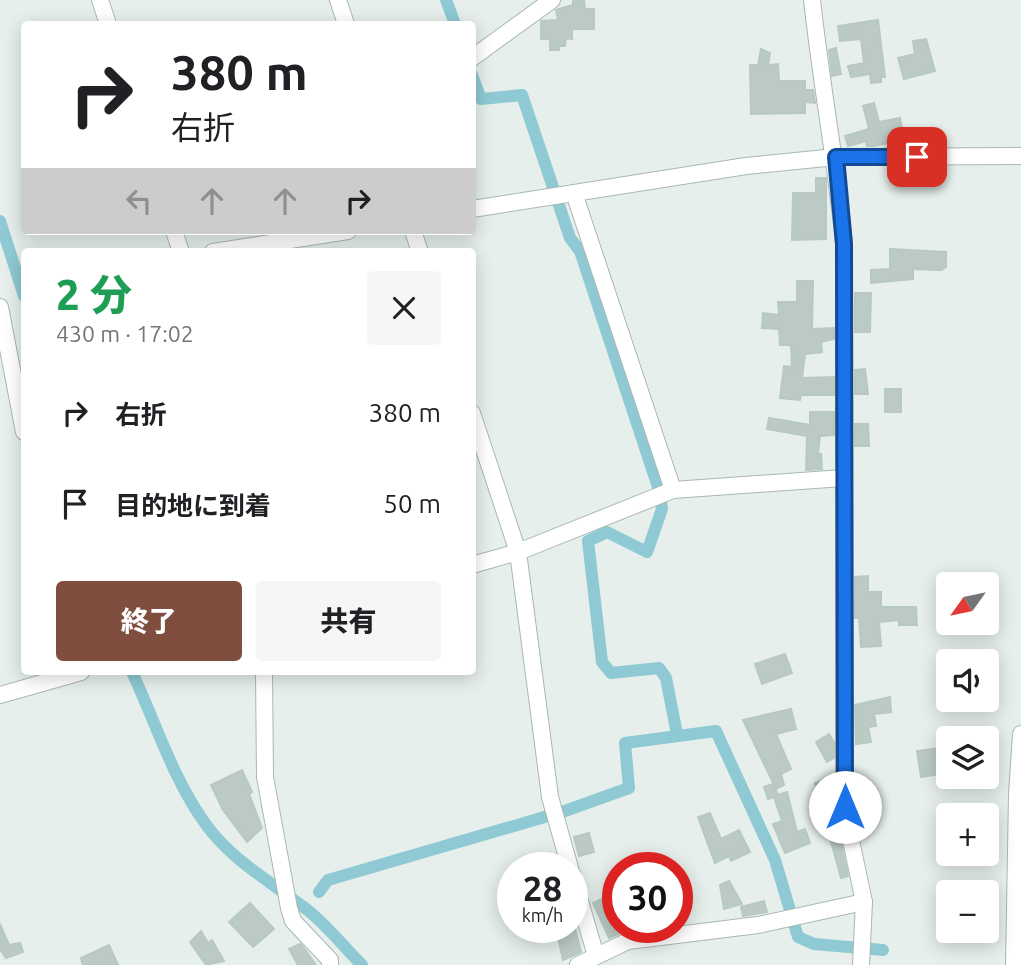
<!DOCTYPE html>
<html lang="ja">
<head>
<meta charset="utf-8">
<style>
	body { margin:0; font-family:Ubuntu,"Noto Sans JP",sans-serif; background:#f6f6f6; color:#202124; height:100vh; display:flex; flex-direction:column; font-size:26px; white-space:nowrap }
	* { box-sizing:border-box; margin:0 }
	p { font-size:23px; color:#757577 }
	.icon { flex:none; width:38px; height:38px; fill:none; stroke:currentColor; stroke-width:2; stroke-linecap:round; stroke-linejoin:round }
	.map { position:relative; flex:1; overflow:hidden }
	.details { position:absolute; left:21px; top:248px; width:455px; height:427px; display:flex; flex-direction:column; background:#fff; border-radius:7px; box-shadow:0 4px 18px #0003 }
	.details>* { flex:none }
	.banner { position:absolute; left:21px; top:21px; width:455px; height:214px; border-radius:7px; box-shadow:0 4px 18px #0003; background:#fff; color:#202124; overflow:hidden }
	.needle { width:46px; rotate:237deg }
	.tools { position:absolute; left:936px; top:572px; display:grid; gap:14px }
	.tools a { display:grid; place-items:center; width:63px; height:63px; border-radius:7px; background:#fff; box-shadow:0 4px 18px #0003; font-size:35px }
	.speed { position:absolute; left:497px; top:852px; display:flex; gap:14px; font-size:35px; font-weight:700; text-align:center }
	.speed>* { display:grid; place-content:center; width:91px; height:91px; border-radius:50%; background:#fff; box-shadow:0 4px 18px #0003; line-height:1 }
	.speed small { font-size:18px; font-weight:400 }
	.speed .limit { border:10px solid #d22; background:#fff; color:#111 }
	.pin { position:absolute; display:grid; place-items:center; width:60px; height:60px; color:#fff; margin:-30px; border-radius:14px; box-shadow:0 4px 10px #0006 }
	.me { position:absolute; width:77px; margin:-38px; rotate:0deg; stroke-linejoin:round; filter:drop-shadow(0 0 5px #0008) }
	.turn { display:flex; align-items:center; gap:24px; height:147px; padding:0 35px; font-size:32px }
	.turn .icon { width:91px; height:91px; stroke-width:2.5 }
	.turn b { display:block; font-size:49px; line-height:60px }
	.lanes { display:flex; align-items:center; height:66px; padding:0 35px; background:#0003; justify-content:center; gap:35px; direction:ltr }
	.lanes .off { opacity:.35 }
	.round { display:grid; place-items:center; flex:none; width:74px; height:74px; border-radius:7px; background:#f6f6f6 }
	.headline { display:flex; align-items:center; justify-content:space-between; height:119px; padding:0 35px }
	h1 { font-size:42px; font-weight:800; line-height:52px; color:#1e9e55 }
	.action { display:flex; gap:14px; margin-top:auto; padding:14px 35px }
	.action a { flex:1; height:80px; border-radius:7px; background:#7f4e3f; color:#fff; font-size:28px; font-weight:800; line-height:80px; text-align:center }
	.action a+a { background:#f6f6f6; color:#202124 }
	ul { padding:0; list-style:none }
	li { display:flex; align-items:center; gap:21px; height:91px; padding:0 35px }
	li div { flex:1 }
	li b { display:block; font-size:26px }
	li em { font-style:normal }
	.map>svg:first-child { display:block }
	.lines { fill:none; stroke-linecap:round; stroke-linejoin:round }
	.canal { stroke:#8ec9d4; stroke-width:12 }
	.building { fill:#bbcac4; stroke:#b8c9c2; stroke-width:2 }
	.minor-casing { stroke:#a8b8b2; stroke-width:18 }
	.minor { stroke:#fff; stroke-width:16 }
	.route-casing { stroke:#114b97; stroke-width:18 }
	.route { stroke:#1a73e8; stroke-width:12 }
</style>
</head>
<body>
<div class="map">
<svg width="1021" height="965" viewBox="0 0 1021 965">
	<rect width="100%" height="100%" fill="#e6efeb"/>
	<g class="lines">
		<!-- canal -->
		<g class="canal">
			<path d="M446,0l9,24"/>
			<path d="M472,75l9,24 41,-4 48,143 10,13 78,236"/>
			<path d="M0,221l24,75"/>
			<path d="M661,502l1,7 -15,43 -40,-20 -19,9 14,121 9,11 48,-5 7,10 11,56"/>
			<path d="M132,672c24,51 41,108 75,154 26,35 64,56 98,82 21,16 38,38 57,57"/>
			<path d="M562,812l67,-24 -4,-45 91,-12 59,129 23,77 16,7 69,6"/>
			<path d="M319,892l9,-12 220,-64"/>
		</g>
	</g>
	<!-- building -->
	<g class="building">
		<path d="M573,0h11l1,9h9v20h-22v10l-6,-1 -1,8h-6v4h-9v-11h-9v-18l17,-1 -2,-10 17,-5z"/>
		<path d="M878,20l7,57h-4v5l-10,1 -1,-9 -19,3 -3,-11 16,-3 -3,-24 -21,2 -2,-15z"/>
		<path d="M926,39l9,32 -31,8 -6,-21 17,-4 -2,-13z"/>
		<path d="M836,48l5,26 -9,2 -3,-26z"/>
		<path d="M761,49l9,4 -2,12 10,-1 1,17h26v9h8l2,13 -10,-1v11l-54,1 -1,-49h8z"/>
		<path d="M874,103l5,19 21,-4 4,22 -30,6h-7l-1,-5 -18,5 -3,-10 24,-7 -6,-23z"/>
		<path d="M816,178h10v61l-34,1 1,-47h23z"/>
		<path d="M890,249l56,3v15l-5,3 -28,-1v10l-42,4v-13l19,-1z"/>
		<path d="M797,281h16l-1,48 22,-1v11l-13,3 1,10 -17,2 -3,24 32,-1v18h-33l-1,5 -20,-2 4,-32 8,1 -1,-22h-11l-1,-16 -17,-1 1,-15 16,2 -1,-13h19z"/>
		<path d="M855,293h16l-1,39h-15z"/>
		<path d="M865,369l3,25h-13v-24z"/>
		<rect x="885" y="389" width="16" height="23"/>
		<path d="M810,412h24v23l-14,1 -2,18h3l1,15 -16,1 1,-34 -40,-7 2,-11 41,7z"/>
		<path d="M855,424h13l1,22h-14z"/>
		<path d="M868,576v16h13v15h35l1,18h-18v-5l-20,2 2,24 -20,1 -2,-29h-4v-41z"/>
		<path d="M785,654l7,19 -30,11 -7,-20z"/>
		<path d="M890,697l1,15 -17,2 2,12 -8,1 3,15 -15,2 -1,-39z"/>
		<path d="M791,709l5,20 -20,5 15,35 -10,5 3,11 -8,4 -33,-69z"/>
		<path d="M829,734l5,8v16l-7,4 -11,-20z"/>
		<path d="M939,748l4,26 -22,3 -4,-26z"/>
		<path d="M242,770l10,22 -3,2 13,34 -15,14 -24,-32 -12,-25z"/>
		<path d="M832,778l2,31 14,67 -7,2 -26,-95z"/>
		<path d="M773,784l5,11 9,-3 10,40 8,-3 5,14 -25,10 -12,-29 9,-3 -8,-24 -6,2 -4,-12z"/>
		<path d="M710,813l11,26 18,-9 11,22 -19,9 -2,-5 -14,7 -17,-46z"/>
		<path d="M589,833l5,19 -15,4 -5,-19z"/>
		<path d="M729,881l13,23 -18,5 -4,-24z"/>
		<path d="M616,893l2,41 -9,4 -16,-35z"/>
		<path d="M764,901l3,11 -24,4 -2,-9z"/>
		<path d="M250,903l24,26 -21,18 -24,-25z"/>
		<path d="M0,924l9,21 11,-2 3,9 -17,6 -6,-9z"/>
		<path d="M556,928h19l6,24 -18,8z"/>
		<path d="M201,931l7,12 4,-3 12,21 -18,4 -16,-23z"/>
		<path d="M300,944l3,3 13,18h-18l-9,-16z"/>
		<path d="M109,945l9,20h-35l-2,-7z"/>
	</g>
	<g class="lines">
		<defs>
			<g id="minor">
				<path d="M100,0l8,24"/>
				<path d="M338,0l8,24"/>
				<path d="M812,0c9,82 24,162 32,244v563l20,95 -3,63"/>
				<path d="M472,58l80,-58"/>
				<path d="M574,193l99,297"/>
				<path d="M472,209l274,-43 90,-9 185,-1"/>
				<path d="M174,231l7,21"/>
				<path d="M413,231l7,21"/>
				<path d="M213,252l135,-21"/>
				<path d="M0,307l24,125"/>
				<path d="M472,413l46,139 32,245 20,71"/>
				<path d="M472,565l46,-13 155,-62 170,-12"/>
				<path d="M264,672l1,105 24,131 4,13 37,39v5"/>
				<path d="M0,695l81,-23"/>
				<path d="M572,874l24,82"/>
				<path d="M578,965l50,-24 130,-16 106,-23"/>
				<path d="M1014,965l3,-171 4,-60"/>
			</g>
		</defs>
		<!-- minor casing -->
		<use href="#minor" class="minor-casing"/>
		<!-- minor -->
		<use href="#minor" class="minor"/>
	</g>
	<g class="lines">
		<defs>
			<path id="route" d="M845,807l-1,-563 -8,-87h81"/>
		</defs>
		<!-- route casing -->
		<use href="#route" class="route-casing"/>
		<!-- route -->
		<use href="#route" class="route"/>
	</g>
</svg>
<div class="tools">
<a><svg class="needle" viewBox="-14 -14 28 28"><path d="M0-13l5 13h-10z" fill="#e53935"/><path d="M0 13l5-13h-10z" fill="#757577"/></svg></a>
<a><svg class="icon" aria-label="sound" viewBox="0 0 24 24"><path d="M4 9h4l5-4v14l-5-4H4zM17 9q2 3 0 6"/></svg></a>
<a><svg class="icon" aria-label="layers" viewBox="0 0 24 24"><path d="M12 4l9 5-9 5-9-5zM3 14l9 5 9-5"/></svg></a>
<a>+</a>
<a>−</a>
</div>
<div class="speed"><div>28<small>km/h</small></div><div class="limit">30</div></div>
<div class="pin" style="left:917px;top:157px;background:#d93025"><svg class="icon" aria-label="arrive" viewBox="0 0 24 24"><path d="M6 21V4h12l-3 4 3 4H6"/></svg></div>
<svg class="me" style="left:845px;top:807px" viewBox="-20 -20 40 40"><circle r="19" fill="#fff"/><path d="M0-13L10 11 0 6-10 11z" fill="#1a73e8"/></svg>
<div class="banner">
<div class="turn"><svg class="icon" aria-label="right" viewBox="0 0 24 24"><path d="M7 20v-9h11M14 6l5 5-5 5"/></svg><div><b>380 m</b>右折</div></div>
<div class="lanes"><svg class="icon off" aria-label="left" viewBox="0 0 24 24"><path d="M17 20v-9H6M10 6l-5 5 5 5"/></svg><svg class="icon off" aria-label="ahead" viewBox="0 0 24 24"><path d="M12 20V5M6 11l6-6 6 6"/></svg><svg class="icon off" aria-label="ahead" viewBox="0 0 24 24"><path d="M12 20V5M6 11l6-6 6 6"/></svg><svg class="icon" aria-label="right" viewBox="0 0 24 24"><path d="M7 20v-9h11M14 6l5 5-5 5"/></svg></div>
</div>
<section class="details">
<div class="headline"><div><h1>2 分</h1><p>430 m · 17:02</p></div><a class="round"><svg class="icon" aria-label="close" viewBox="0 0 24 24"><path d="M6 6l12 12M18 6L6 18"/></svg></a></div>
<ul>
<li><svg class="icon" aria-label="right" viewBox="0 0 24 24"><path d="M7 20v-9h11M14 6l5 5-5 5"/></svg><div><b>右折</b></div><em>380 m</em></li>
<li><svg class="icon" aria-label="arrive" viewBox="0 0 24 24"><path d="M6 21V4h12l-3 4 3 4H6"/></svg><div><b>目的地に到着</b></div><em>50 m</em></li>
</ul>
<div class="action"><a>終了</a><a>共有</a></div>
</section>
</div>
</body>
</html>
